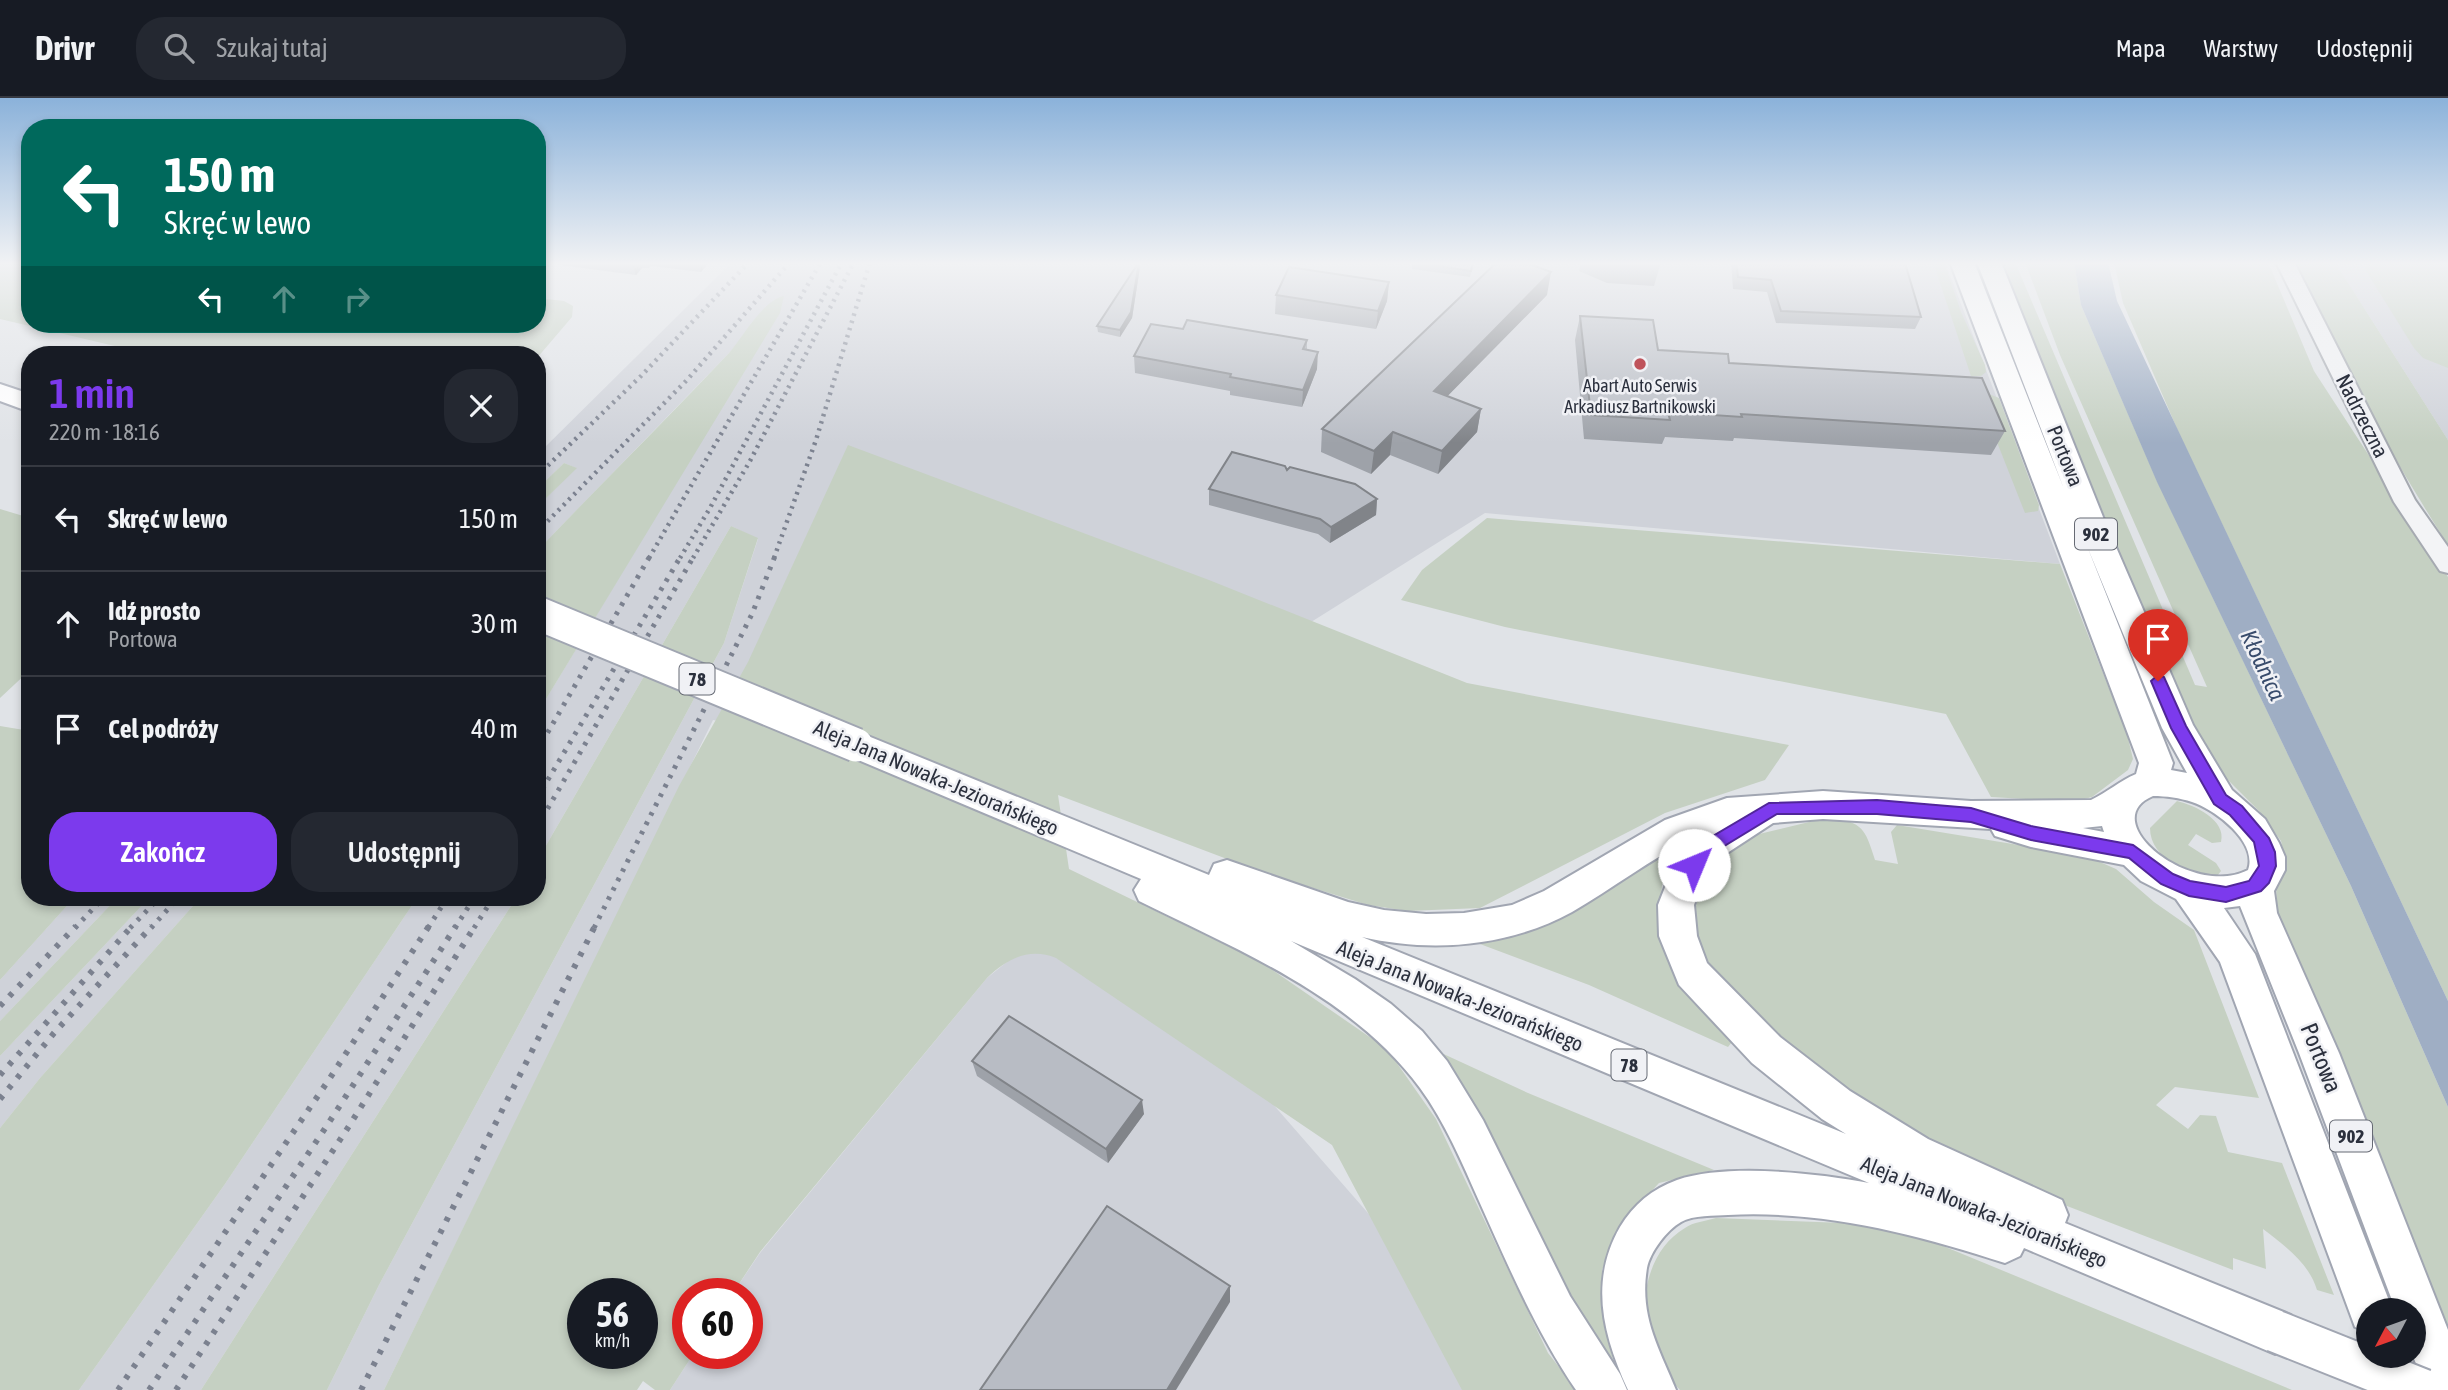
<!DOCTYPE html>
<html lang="pl">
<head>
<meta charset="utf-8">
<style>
	body { margin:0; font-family:"Asap Condensed",sans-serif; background:#242831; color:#f1f3f6; height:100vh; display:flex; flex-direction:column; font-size:26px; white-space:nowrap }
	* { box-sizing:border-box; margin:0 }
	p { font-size:23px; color:#9ea1a6 }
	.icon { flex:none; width:38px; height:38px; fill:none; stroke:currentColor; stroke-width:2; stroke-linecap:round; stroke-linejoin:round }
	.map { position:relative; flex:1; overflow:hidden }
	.details { position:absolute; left:21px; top:248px; width:525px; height:560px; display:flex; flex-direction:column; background:#171b24; border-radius:28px; box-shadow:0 4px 10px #0003 }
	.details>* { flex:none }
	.banner { position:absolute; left:21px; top:21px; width:525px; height:214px; border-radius:28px; box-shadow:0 4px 10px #0003; background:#00695c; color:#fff; overflow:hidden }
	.needle { width:46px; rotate:229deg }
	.buttons { position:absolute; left:2356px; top:1200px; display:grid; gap:14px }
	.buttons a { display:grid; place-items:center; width:70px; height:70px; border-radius:50%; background:#171b24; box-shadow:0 4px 10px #0003; font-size:35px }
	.speed { position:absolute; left:567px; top:1180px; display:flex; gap:14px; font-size:35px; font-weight:700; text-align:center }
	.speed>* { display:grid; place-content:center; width:91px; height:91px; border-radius:50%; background:#171b24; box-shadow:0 4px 10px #0003; line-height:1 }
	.speed small { font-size:18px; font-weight:400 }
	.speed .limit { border:10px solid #d22; background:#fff; color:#111 }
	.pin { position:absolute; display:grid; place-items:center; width:60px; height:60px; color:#fff; margin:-72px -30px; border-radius:50% 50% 50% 0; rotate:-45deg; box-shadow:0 0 7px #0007 }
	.pin .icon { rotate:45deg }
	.me { position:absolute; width:77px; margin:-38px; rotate:45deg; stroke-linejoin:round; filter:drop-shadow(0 0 5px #0008) }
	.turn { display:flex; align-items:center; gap:24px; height:147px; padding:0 28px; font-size:32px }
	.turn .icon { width:91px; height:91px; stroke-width:2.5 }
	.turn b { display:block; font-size:49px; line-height:60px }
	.lanes { display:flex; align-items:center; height:66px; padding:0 28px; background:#0003; justify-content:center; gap:35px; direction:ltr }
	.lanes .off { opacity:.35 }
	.round { display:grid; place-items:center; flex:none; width:74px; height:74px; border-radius:28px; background:#242831 }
	.head { display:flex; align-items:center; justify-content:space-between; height:119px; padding:0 28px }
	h1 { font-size:42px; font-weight:600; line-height:52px; color:#7c3aed }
	.primary-button { display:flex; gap:14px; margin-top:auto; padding:14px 28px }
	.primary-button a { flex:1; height:80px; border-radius:28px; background:#7c3aed; color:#fff; font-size:28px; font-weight:600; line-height:80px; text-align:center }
	.primary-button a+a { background:#242831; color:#f1f3f6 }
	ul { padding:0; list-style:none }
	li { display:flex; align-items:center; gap:21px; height:105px; padding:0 28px; border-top:2px solid #363941 }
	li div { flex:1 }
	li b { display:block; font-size:26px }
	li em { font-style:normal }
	header { display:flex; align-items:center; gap:42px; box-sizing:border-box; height:98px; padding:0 35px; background:#171b24; border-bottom:2px solid #363941 }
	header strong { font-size:33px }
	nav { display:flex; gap:38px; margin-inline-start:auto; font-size:24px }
	.search { width:490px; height:63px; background:#242831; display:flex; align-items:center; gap:18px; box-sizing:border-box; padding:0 24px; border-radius:28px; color:#9ea1a6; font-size:26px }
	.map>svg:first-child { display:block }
	.built { fill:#cfd2d9 }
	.green { fill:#c5d0c2; fill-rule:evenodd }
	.water { fill:#9faec4 }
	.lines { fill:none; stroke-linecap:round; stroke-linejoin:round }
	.minor-casing { stroke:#a6aab1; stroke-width:4 }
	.major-casing { stroke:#a1a6b2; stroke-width:4 }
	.minor { fill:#f3f4f6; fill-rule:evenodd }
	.major { fill:#fff; fill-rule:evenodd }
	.rail-far2 { stroke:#7b818f; stroke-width:4.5; stroke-dasharray:2.5 5; stroke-linecap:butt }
	.rail-far1 { stroke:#7b818f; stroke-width:5; stroke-dasharray:3.5 7; stroke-linecap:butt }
	.rail { stroke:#7b818f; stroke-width:6; stroke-dasharray:4.5 9; stroke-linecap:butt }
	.major-bridge-far1-casing { stroke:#a1a6b2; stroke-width:37; stroke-linecap:butt }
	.major-bridge-casing { stroke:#a1a6b2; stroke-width:45; stroke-linecap:butt }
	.major-bridge-far1 { stroke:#fff; stroke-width:33 }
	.major-bridge { stroke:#fff; stroke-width:41 }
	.wall { fill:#9ea2a9 }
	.shaded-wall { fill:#818489 }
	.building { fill:#b8bcc4; stroke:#818489; stroke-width:2 }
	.route { fill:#7c3aed; stroke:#51269a; stroke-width:2 }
	.poi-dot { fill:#bf535b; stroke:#f0f1f5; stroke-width:2.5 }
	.labels { text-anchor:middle; stroke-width:5; stroke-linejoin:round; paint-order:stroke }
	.far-poi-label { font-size:18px; fill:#2b303d; stroke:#f0f1f5 }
	.shield { fill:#f0f1f5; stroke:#666a74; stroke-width:2 }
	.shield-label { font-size:19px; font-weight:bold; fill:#2b303d }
	.street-label { font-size:21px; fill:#2b303d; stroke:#f0f1f5 }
	.water-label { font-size:23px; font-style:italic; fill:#394c6c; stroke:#f0f1f5 }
	.near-street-label { font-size:24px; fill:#2b303d; stroke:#f0f1f5 }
</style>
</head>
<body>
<header>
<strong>Drivr</strong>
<div class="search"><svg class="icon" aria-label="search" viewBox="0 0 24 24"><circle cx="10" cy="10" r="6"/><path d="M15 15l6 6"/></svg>Szukaj tutaj</div>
<nav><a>Mapa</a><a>Warstwy</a><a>Udostępnij</a></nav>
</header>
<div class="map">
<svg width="2448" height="1292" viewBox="0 0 2448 1292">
	<rect width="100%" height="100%" fill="#e0e3e7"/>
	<!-- built -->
	<g class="built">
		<path d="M732,164h1213l115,302 -575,-51 -429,269 -343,-62 -329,670h-57l52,-105 345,-642 34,-104 -27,-13 -194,335v-147l128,-213 102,-196 -36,46 -194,200v-44l39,-39 -12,-5 -27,26v-34z"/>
		<path d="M2339,164h109v178l-110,-173z"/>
		<path d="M1068,771l354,406 73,115h-825l24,-37h53v-60h-14l27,-40 227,-275 26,-21z"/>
		<path d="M74,800h43l-117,123v-41z"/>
		<path d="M149,800h51l-160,180 -40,50v-72z"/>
		<path d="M417,800h99l-315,492h-122l146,-206z"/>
	</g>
	<!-- green -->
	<g class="green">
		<path d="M0,164h30v62h507v-26l27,3 9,5 -1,11 -35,41v-3h-384l-153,-36z"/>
		<path d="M1933,164h11l17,50 24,53 1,7 -5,4h-10z"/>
		<path d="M2000,164h15l180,423 12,2 -147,-332 -35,-93h49l7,43 76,176 194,405 97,221v228l-171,-425 -1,-26 8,-30 -3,-13 -22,-30 -51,-51 -121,-276z"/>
		<path d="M2114,164h154l46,109 134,206v424l-270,-570 -55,-128z"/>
		<path d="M2291,164h48l-1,5 110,173v105c-58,-91 -110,-185 -157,-283z"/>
		<path d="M2367,164h81v106l-25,-10 -9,-10 -48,-77z"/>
		<path d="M784,198l-4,17 -243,401v-163c64,-67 129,-131 192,-198 14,-16 34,-53 55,-57z"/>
		<path d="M1976,291l23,9 40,107 -1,6 -13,2z"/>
		<path d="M848,347l361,135 258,103 322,62 -24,35 -100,33 -185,95 -72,3 -40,-6 -104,-32 -206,-78 11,74 192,93 126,87 49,70 112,234 29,37h-115l-130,-245 -276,-187c-27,-11 -49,1 -69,20l-227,274 -27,41h-45v60h6l-24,37h-15l-12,-9 -6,9h-253l295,-604 69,-124zM583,1195h59v60h-59z"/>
		<path d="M564,365l13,5 -40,39v-18z"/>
		<path d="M0,411l30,9v152l-30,28z"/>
		<path d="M1487,420l573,46 67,170 6,25 -5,11 -36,27 -19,5 -82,-5 -45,-83 -441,-87 -104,-27 21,-30z"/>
		<path d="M731,428l27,12 -34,105 -345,642 -52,105h-126l315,-492h21v-37z"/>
		<path d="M0,628l30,5v167h44l-74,82z"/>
		<path d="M2177,703c17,4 50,19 44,41l-9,1 -16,-9 -8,11 28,18 5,8 -4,5c-26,-2 -67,-16 -67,-48z"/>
		<path d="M1830,719c33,6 35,11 45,43l23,4 -7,-32 6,-7 189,31 30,13 38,33 40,28 65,168 -84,-11 -19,18 32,24 12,-14 16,1 12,36 54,11 52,132 -17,-5c-8,-27 -32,-44 -54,-61l3,40 -33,-11v12l-215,-83 -170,-91 -59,-47 -78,-80 -14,-30 -1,-33 6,-28 14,-19 35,-23z"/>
		<path d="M1673,748l7,6 -18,33 -3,39 12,39 61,79 -4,5 -139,-62 -109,-41 45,-12 79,-42z"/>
		<path d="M117,800h32l-149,158v-35z"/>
		<path d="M200,800h217l-192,286 -146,206h-79v-262l40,-50z"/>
		<path d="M1437,953l91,42 186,77 -55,13 -39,42 -18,45 3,59 9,34 8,17 -19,-24 -65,-113z"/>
		<path d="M1716,1120l154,6 61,17 361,149h-612c-10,-11 -25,-31 -30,-46 -13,-39 -3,-94 35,-116 8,-6 21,-7 31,-10z"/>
	</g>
	<!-- water -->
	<path class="water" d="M2074,164h34l9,39 331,700v106l-97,-221 -194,-404 -76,-177z"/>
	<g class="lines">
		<defs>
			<path id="minor" d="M2276,164h18l121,238 33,47v26l-8,-2 -46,-69z"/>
			<g id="major">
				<path d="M1950,164h24l90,227 -87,-227h24l102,255 90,208 39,65 33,29 14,24 6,14v13l-11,21 3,22 62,140 109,277v60h-22l-13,-34v-45h-17l-97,-258 -59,-147 -16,2 31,46 138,357h-25v21l-13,-5 -135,-365 -44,-63 -35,-18 -17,-16 -93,-18 -36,-11 -4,-7 -168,-10 -50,4 -58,38 -13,21 -8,23 3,31 10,27 73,74 70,54 78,48 134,61 6,15 -3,8 226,92 7,16 -7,16 -16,7 -251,-106 -4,8 -15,7c-90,-29 -181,-53 -277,-48 -13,1 -35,0 -47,7 -14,8 -31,30 -34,46 -8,48 12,80 29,122h-48c-25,-54 -39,-109 -8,-163 14,-23 32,-38 57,-47 50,-17 140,-7 192,3l-578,-242 64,38 36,25 31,27 25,30 36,59 87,176 50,78 7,16h-51c-40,-58 -68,-125 -97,-189 -17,-38 -34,-79 -59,-113 -68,-92 -182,-138 -281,-187l-5,-11 7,-11 -297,-125 -5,-9 5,-9 12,-4 12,4 341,139 5,-11 13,-4 121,42 36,8 42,4 38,-1 48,-8 32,-14 121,-71 62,-22 96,-7 148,10 120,-1c17,-8 28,-19 45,-26l3,-11zM2087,448l75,182 25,45 -16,-3 2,-7zM2153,698c13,0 27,2 39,6 24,8 66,40 56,68 -56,29 -154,-49 -95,-74zM2102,728l2,6 -21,-4zM1692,741l-19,28 -15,38 1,31 20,49 73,78 70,56 24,15 -484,-197c70,16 146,10 210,-25 40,-23 78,-53 120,-73z"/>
				<path d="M0,286l30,10v18l-30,-11z"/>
			</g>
		</defs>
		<!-- minor casing -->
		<use href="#minor" class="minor-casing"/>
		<!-- major casing -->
		<use href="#major" class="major-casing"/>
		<!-- minor -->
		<use href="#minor" class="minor"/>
		<!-- major -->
		<use href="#major" class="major"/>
		<!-- rail-far2 -->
		<g class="rail-far2">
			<path d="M537,378l104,-100 108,-114"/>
			<path d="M537,434l150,-152 103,-118"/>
			<path d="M649,460l172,-296"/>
			<path d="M680,460l30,-50 132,-246"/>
			<path d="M693,460l57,-97 104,-199"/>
			<path d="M774,460l42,-118 54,-178"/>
		</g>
		<!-- rail-far1 -->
		<g class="rail-far1">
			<path d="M537,653l113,-195"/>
			<path d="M537,700l144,-242"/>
			<path d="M537,729l157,-271"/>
			<path d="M75,830l28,-30"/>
			<path d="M130,830l29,-30"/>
			<path d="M151,830l27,-30"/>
			<path d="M428,830l19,-30"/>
			<path d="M455,830l19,-30"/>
			<path d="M474,830l19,-30"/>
			<path d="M594,830l158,-314 23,-58"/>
		</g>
		<!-- rail -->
		<g class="rail">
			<path d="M0,908l76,-80"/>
			<path d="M0,977l132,-149"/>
			<path d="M0,1001l54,-66 98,-107"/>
			<path d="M118,1292l210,-309 101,-155"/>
			<path d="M149,1292l177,-263 130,-201"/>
			<path d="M176,1292l173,-264 126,-200"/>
			<path d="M361,1292l234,-464"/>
		</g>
		<defs>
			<path id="major-bridge-far1" d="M537,515l319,132"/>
			<path id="major-bridge" d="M2275,1233l148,59"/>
		</defs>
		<!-- major-bridge-far1 casing -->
		<use href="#major-bridge-far1" class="major-bridge-far1-casing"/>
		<!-- major-bridge casing -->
		<use href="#major-bridge" class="major-bridge-casing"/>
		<!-- major-bridge-far1 -->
		<use href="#major-bridge-far1" class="major-bridge-far1"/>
		<!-- major-bridge -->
		<use href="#major-bridge" class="major-bridge"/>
	</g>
	<!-- wall -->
	<g class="wall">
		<path d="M558,164h151l-8,10 -50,-6 -3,2h-6l-6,7 -77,-10z"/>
		<path d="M1412,164h61l-3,15 -58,-8z"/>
		<path d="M1581,164h80l-7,24 -47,-3 -28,-12z"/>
		<path d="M1731,164h164l26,55 -6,12 -139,-6 -9,-31 -34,-3z"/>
		<path d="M1140,169l-8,51 -12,19 -22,-5 -1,-6z"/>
		<path d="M1389,184l-2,19 -11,28 -101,-15 1,-19z"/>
		<path d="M1547,197l-100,101 34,13 -4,23 -39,42 -48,-19 -19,19 -50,-22 1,-23z"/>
		<path d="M1580,218l78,34 71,13 276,68 -14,24 -257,-17 -1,3 -68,-4 -3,7 -78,-5 -9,-99z"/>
		<path d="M1183,231l124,11v10l10,19 -15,38 -72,-12v-4l-95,-18 -1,-17z"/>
		<path d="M1287,372l90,29 -1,16 -46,28 -12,-9 -109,-29v-16z"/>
		<path d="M972,963l172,53 -36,49 -131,-87z"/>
	</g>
	<!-- shaded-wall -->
	<g class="shaded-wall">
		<path d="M633,164h7l2,6 -6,7 -4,-11z"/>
		<path d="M646,164h4l1,4 -3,2z"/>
		<path d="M697,164h12l-8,10z"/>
		<path d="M1139,164l1,5 -8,51 -12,19v-7z"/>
		<path d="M1551,174l-4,23 -117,119 4,-23z"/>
		<path d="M1389,184l-2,19 -11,28 2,-18z"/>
		<path d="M1318,254l-1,17 -15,38 1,-17z"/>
		<path d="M1481,311l-4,23 -39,42 4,-23z"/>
		<path d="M1393,334l-3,23 -19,19 3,-23z"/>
		<path d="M1377,401l-1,16 -46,28 1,-16z"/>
		<path d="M1142,1002l2,14 -36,49 -2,-14z"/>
		<path d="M1230,1188v16l-54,88h-9z"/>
	</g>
	<!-- building -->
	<g class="building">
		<path d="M617,164h16l-1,2z"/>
		<path d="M1139,164l-8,50 -11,18 -23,-4z"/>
		<path d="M1412,164h61l-2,9z"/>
		<path d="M1497,164h27l27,10 -117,119 47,18 -39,42 -49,-19 -19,19 -52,-22z"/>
		<path d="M1736,164l169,1 16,54 -140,-6 -10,-31 -33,-3z"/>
		<path d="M1289,169l100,15 -11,29 -102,-16z"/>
		<path d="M1580,218l73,4 5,30 70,4 1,9 253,15 23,53 -264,-17 1,3 -74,-5 2,8 -79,-5z"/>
		<path d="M1187,222l120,20 -4,9 15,3 -15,38 -73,-13 1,-3 -97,-18 17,-32 32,5z"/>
		<path d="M1232,354l53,14 2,4 3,-3 65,17 22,15 -46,28 -11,-8 -111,-30z"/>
		<path d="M1009,918l133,84 -36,49 -134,-88z"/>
		<path d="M1107,1108l123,80 -63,104h-187z"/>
	</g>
	<!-- sky -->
	<linearGradient id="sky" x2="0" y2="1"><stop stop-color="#8bb2da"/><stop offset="0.48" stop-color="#f1f2f4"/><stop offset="1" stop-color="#f1f2f4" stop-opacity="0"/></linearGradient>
	<rect width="2448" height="345" fill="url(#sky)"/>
	<!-- route -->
	<path class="route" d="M2158,577l6,2 22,49 40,69 16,11 27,32 6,14 1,14 -7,17 -8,8 -35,11 -37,-6 -28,-12 -32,-26 -98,-18 -60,-18 -94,-8h-100l-69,42 -8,14h-12l-3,-5 11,-19 73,-43 108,-3 94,8 60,18 102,19 40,29 17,7 36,6 23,-6 10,-15 -5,-24 -24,-27 -16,-11 -43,-76 -20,-47z"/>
	<!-- markers -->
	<circle class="poi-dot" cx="1640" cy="266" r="7"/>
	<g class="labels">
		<!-- far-poi labels -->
		<g class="far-poi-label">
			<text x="1640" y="294">Abart Auto Serwis<tspan x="1640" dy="21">Arkadiusz Bartnikowski</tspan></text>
		</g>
		<!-- shield labels -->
		<g class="shield">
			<rect x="2075" y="420.5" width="42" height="31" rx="5"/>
			<rect x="679.5" y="565.5" width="35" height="31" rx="5"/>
			<rect x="1611.5" y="951.5" width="35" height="31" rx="5"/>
			<rect x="2330" y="1022.5" width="42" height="31" rx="5"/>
		</g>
		<g class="shield-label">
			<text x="2096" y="443">902</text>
			<text x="697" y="588">78</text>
			<text x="1629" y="974">78</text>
			<text x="2351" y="1045">902</text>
		</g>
		<!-- street labels -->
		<g class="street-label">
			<text transform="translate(2362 318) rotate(63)" y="7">Nadrzeczna</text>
			<text transform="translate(2065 358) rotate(68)" y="7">Portowa</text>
			<text transform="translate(936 680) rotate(23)" y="7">Aleja Jana Nowaka-Jeziorańskiego</text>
			<text transform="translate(1460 898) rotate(22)" y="7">Aleja Jana Nowaka-Jeziorańskiego</text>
			<text transform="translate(1984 1114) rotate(22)" y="7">Aleja Jana Nowaka-Jeziorańskiego</text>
		</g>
		<!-- water labels -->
		<g class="water-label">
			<text transform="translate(2263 567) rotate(65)" y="8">Kłodnica</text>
		</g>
		<!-- near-street labels -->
		<g class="near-street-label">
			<text transform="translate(2321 960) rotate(68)" y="8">Portowa</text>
		</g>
	</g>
</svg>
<div class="buttons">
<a><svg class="needle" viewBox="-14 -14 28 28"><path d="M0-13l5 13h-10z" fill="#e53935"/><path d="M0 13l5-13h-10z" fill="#9ea1a6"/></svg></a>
</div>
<div class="speed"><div>56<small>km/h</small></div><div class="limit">60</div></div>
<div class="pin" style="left:2158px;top:583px;background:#d93025"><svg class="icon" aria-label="arrive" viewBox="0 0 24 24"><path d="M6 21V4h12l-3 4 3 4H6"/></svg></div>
<svg class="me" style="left:1694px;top:767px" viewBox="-20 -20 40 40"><circle r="19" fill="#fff"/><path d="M0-13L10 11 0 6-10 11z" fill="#7c3aed"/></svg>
<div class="banner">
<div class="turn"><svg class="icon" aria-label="left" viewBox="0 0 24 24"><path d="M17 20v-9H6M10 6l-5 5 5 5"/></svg><div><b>150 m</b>Skręć w lewo</div></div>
<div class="lanes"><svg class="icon" aria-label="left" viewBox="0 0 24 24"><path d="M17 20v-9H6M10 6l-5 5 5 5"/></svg><svg class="icon off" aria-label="ahead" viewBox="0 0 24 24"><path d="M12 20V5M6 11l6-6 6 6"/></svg><svg class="icon off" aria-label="right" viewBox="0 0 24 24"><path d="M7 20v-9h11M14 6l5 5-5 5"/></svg></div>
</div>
<section class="details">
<div class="head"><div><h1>1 min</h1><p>220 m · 18:16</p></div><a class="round"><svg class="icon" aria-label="close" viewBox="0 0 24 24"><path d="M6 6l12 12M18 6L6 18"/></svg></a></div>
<ul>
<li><svg class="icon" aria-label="left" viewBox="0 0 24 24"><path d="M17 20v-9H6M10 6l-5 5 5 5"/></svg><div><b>Skręć w lewo</b></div><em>150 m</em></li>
<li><svg class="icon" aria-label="ahead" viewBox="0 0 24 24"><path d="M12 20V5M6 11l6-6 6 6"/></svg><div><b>Idź prosto</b><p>Portowa</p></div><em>30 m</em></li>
<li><svg class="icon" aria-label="arrive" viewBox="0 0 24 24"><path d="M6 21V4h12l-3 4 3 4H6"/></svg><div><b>Cel podróży</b></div><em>40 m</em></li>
</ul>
<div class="primary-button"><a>Zakończ</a><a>Udostępnij</a></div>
</section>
</div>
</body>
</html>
